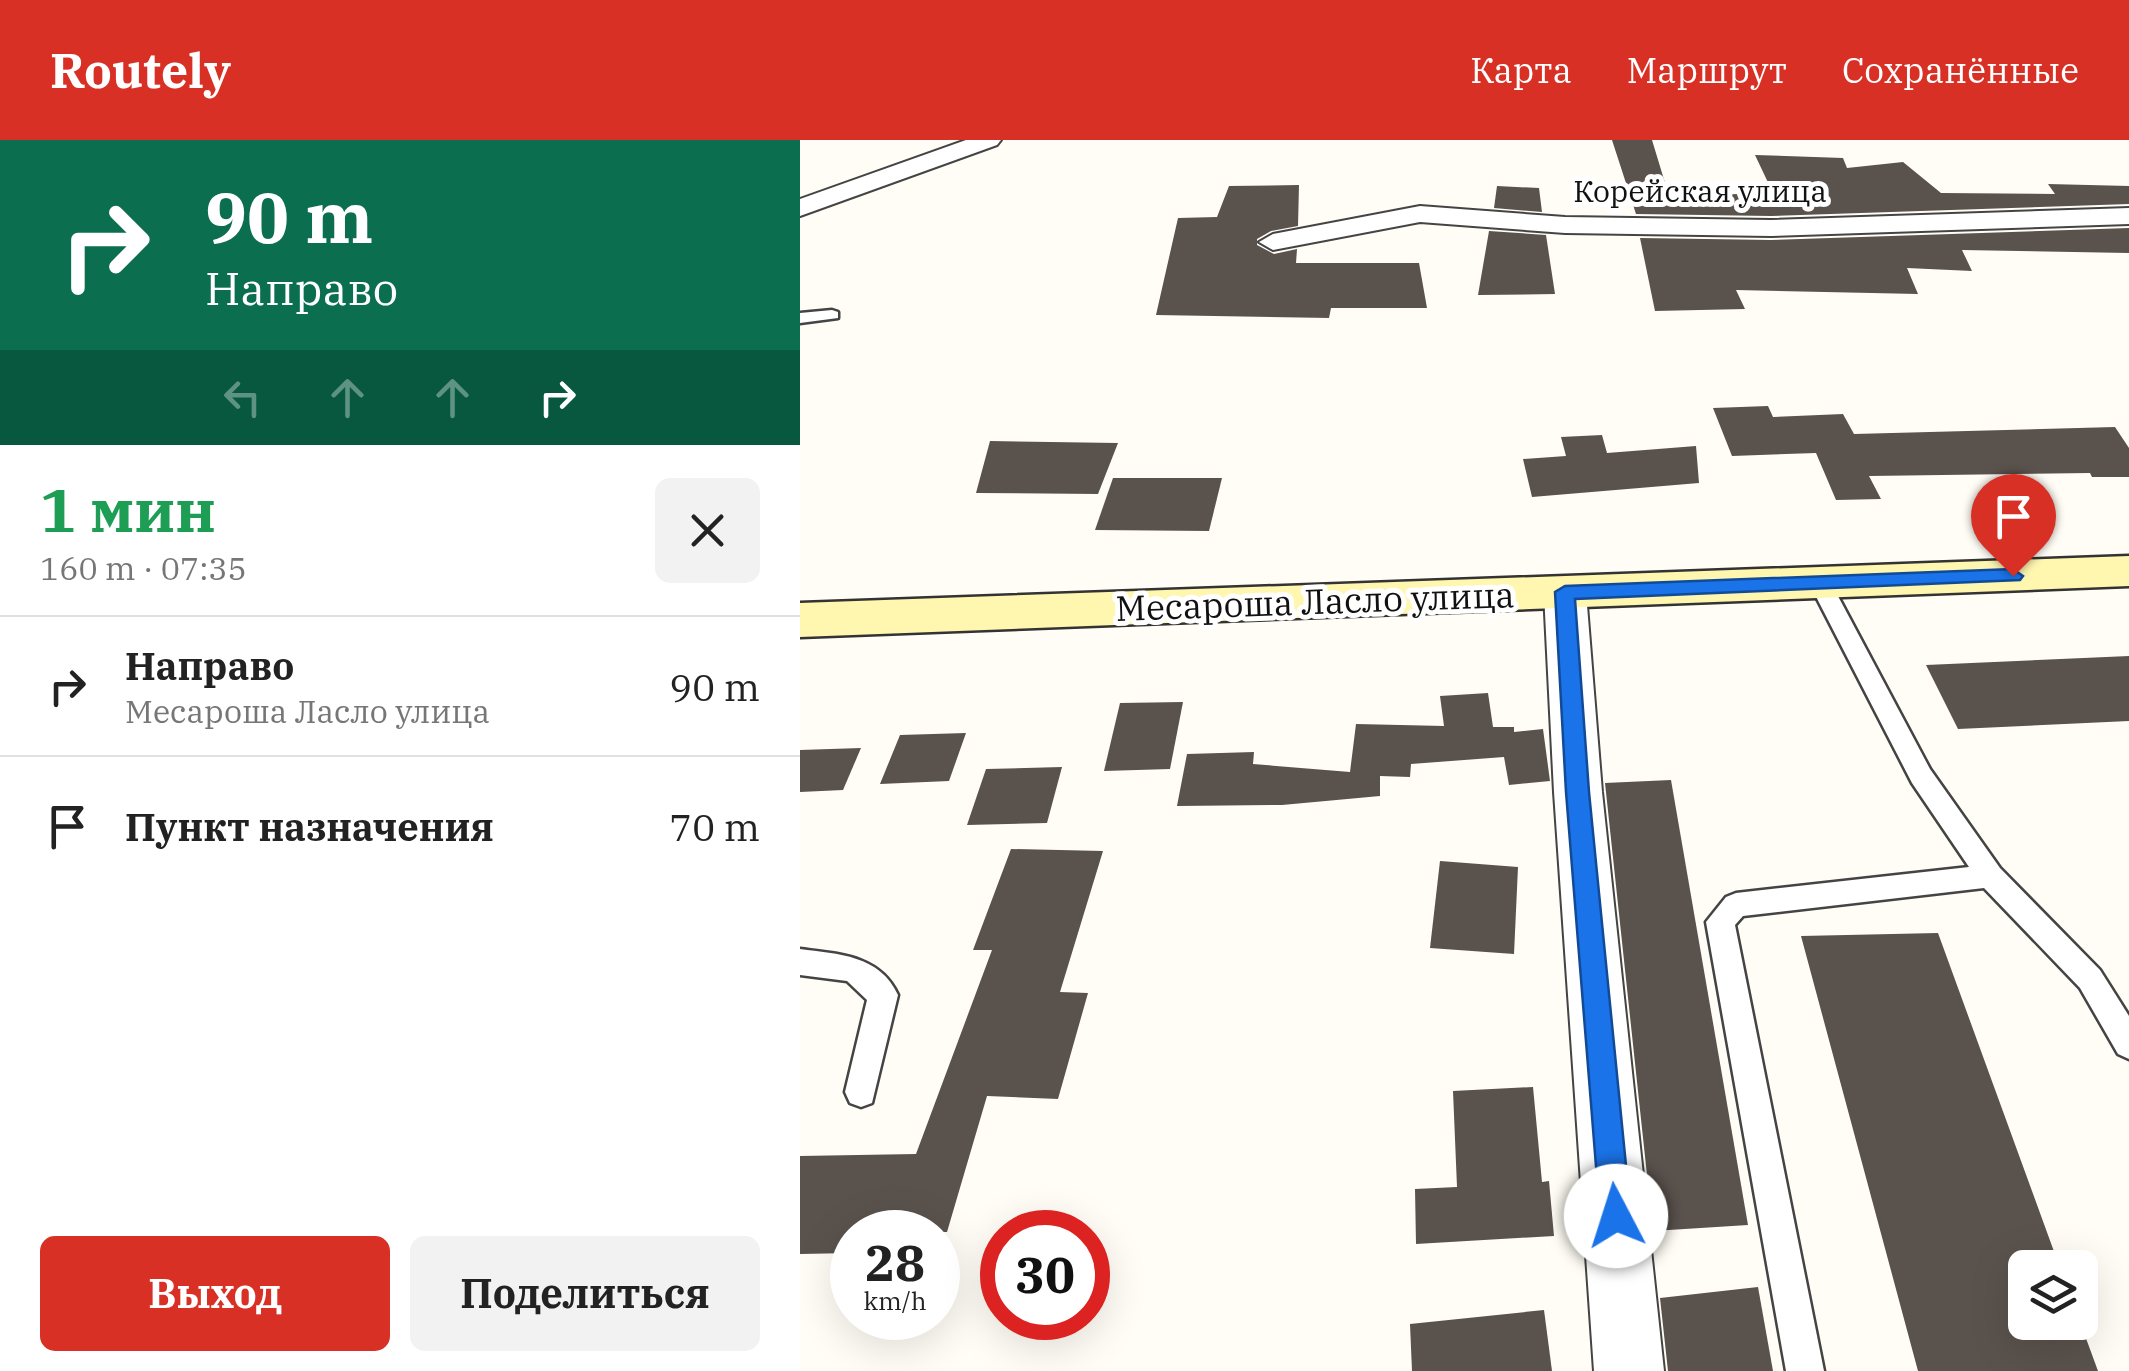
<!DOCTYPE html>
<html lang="ru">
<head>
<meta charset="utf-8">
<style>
	body { margin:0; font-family:"IBM Plex Serif",serif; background:#f2f2f2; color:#222; height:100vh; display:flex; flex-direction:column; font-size:38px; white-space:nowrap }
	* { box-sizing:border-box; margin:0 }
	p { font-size:32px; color:#767676 }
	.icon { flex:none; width:55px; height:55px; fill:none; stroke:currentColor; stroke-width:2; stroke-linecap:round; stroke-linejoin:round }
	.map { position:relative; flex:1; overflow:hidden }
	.side { display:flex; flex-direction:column; background:#fff; width:800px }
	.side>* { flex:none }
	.banner { background:#0b6e4f; color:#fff; overflow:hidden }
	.buttons { position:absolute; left:1208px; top:1110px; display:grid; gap:20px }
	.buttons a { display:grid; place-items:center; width:90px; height:90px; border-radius:15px; background:#fff; box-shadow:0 10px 40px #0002; font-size:50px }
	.speed { position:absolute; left:30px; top:1070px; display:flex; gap:20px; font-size:50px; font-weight:700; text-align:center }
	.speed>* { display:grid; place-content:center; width:130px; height:130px; border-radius:50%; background:#fff; box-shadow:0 10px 40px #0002; line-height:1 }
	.speed small { font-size:25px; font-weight:400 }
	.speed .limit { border:15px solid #d22; background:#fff; color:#111 }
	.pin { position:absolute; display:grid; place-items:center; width:85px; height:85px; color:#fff; margin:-102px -42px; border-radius:50% 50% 50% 0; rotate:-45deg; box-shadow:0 0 10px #0007 }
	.pin .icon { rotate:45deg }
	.me { position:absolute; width:110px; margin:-55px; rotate:355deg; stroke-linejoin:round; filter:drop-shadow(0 0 8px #0008) }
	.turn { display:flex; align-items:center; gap:35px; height:210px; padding:0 40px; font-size:45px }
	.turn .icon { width:130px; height:130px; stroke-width:2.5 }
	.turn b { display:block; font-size:70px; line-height:85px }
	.lanes { display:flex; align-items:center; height:95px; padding:0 40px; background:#0003; justify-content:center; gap:50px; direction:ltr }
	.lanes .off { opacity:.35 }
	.round { display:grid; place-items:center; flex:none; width:105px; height:105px; border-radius:15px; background:#f2f2f2 }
	.headline { display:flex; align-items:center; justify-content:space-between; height:170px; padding:0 40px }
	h1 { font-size:60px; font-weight:800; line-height:75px; color:#1e9e55 }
	.button { display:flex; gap:20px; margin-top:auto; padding:20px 40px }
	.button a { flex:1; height:115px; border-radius:15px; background:#d93025; color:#fff; font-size:40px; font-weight:800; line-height:115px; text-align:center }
	.button a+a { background:#f2f2f2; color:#222 }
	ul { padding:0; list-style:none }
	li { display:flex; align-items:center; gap:30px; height:140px; padding:0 40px; border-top:2px solid #e0e0e0 }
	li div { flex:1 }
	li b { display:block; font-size:38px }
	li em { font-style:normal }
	header { display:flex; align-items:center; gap:60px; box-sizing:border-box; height:140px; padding:0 50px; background:#d93025; color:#fff }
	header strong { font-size:48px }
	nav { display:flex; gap:55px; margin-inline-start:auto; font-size:35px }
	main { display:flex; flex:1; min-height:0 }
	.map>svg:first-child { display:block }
	.building { fill:#5a524d }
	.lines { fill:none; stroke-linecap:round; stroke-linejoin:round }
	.lane-casing { stroke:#444; stroke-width:5 }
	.street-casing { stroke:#444; stroke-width:4 }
	.secondary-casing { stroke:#333; stroke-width:5 }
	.lane { fill:#fff; fill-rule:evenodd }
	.street { fill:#fff; fill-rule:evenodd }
	.secondary { fill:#fff6b0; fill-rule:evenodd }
	.route { fill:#1a73e8; stroke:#114b97; stroke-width:2.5 }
	.labels { text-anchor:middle; stroke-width:10; stroke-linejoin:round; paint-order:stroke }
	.far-street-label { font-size:30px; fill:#111; stroke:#fff }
	.street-label { font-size:35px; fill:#111; stroke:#fff }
</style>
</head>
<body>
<header>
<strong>Routely</strong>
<nav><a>Карта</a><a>Маршрут</a><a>Сохранённые</a></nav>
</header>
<main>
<section class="side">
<div class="banner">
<div class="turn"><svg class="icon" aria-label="right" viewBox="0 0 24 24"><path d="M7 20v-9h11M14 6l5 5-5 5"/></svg><div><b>90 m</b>Направо</div></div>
<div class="lanes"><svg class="icon off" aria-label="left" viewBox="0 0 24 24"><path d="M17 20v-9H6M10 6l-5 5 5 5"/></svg><svg class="icon off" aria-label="ahead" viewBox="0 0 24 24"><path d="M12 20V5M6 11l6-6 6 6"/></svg><svg class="icon off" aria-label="ahead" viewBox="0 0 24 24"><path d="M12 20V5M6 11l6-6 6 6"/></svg><svg class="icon" aria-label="right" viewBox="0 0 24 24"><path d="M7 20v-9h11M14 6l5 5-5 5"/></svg></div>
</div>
<div class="headline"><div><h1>1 мин</h1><p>160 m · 07:35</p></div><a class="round"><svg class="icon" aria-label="close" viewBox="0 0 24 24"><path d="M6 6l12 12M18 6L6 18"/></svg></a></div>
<ul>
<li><svg class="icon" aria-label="right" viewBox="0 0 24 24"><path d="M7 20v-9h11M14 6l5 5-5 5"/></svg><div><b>Направо</b><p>Месароша Ласло улица</p></div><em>90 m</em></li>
<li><svg class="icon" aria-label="arrive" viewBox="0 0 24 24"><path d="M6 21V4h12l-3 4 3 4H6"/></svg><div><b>Пункт назначения</b></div><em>70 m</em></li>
</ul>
<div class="button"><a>Выход</a><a>Поделиться</a></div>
</section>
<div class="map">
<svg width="1329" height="1231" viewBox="0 0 1329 1231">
	<rect width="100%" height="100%" fill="#fffdf5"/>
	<!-- building -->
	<g class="building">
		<path d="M812,0h40l17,56 104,-3 -18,-38 88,3 4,10 56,-6 38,31 114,1 -7,-10 81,2v18l-358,12 -135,-2z"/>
		<path d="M499,45l-1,41 -27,5 -14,8v6l17,9 23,-5 -1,14h123l8,45h-96l-2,10 -173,-3 22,-97 39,-1 12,-31z"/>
		<path d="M697,46l42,2 3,24 -48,-4z"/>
		<path d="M1329,88v25l-167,-3 10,21 -65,-3 11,26 -182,-4 9,19 -90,2 -15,-73 131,2z"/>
		<path d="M689,91l57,4 9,59 -77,1z"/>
		<path d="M968,266l5,11 70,-3 11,20 261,-7 14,21v29h-37l-2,-4 -221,3 12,23 -45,1 -20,-47 -84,3 -19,-48z"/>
		<path d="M802,295l5,18 89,-7 3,37 -167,14 -9,-38 43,-3 -5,-19z"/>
		<path d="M190,301l128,2 -20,51 -122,-1z"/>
		<path d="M313,338h109l-13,53 -114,-1z"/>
		<path d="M1329,516v65l-171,8 -32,-64z"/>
		<path d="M688,553l5,34h21v5l29,-3 7,52 -41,4 -5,-28 -93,7 -1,13 -30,-1v20l-98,9 -105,1 10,-52 67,-2 -1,12 97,8 6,-48 88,2 -4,-30z"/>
		<path d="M383,562l-13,67 -66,2 16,-68z"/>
		<path d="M166,593l-17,48 -69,3 20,-49z"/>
		<path d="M61,608l-18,42 -43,2v-42z"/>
		<path d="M262,627l-15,56 -80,2 19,-56z"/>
		<path d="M871,640l77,445 -95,6 -48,-448z"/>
		<path d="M211,709l92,2 -43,141 28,1 -30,106 -71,-3 -40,136h-95v21l-52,1v-98l116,-2 76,-204h-19z"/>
		<path d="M640,721l78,6 -4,87 -84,-6z"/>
		<path d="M1138,793l122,335h-35v54h55l18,49h-180l-117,-435z"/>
		<path d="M733,947l9,95 7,-1 5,55 -138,8 -1,-55 42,-2 -4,-96z"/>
		<path d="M958,1147l15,84h-105l-8,-73z"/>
		<path d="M744,1170l8,61h-140l-2,-47z"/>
	</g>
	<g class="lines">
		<defs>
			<g id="lane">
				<path d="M32,170l6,2v6l-38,5v-10z"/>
				<path d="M1020,436l11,7 99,186 70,99 100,102 29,46v43l-11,-5 -38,-66 -96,-100 -241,28 -8,9 89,446h-38l-80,-449 20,-25 10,-4 233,-26 -57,-84 -103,-200z"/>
				<path d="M0,809c38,5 80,6 98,46l-26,108 -11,4 -11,-4 -5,-11 22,-92 -20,-19 -47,-6z"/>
			</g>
			<g id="street">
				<path d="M166,0h35l-4,5 -197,71v-17z"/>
				<path d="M620,66l145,11 206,3 358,-12v16l-358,12 -206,-3 -145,-11 -147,28 -14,-8 14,-8z"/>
				<path d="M765,439l15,4 6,10 16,199 62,579h-70l-40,-579 -10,-199 6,-10z"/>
			</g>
			<path id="secondary" d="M1329,416v30l-1329,51v-34z"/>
		</defs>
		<!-- lane casing -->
		<use href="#lane" class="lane-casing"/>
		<!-- street casing -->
		<use href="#street" class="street-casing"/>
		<!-- secondary casing -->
		<use href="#secondary" class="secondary-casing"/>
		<!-- lane -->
		<use href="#lane" class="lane"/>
		<!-- street -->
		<use href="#street" class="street"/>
		<!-- secondary -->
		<use href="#secondary" class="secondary"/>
	</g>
	<!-- route -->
	<path class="route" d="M1213,429l10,7 -3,4 -445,19 14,193 42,424 -4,12 -11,4 -11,-4 -5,-12 -34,-424 -11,-200 10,-6z"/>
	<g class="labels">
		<!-- far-street labels -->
		<g class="far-street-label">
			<text x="900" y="62">Корейская улица</text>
		</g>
		<!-- street labels -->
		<g class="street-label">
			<text transform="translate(515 462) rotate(-2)" y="12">Месароша Ласло улица</text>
		</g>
	</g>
</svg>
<div class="buttons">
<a><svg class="icon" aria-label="layers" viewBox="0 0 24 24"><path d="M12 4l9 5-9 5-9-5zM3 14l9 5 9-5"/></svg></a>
</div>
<div class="speed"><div>28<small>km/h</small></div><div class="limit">30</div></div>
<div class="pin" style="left:1213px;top:436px;background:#d93025"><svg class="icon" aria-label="arrive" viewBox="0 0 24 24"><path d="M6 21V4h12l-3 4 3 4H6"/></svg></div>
<svg class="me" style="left:816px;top:1076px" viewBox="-20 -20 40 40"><circle r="19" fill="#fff"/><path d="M0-13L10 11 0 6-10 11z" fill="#1a73e8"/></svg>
</div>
</main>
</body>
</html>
